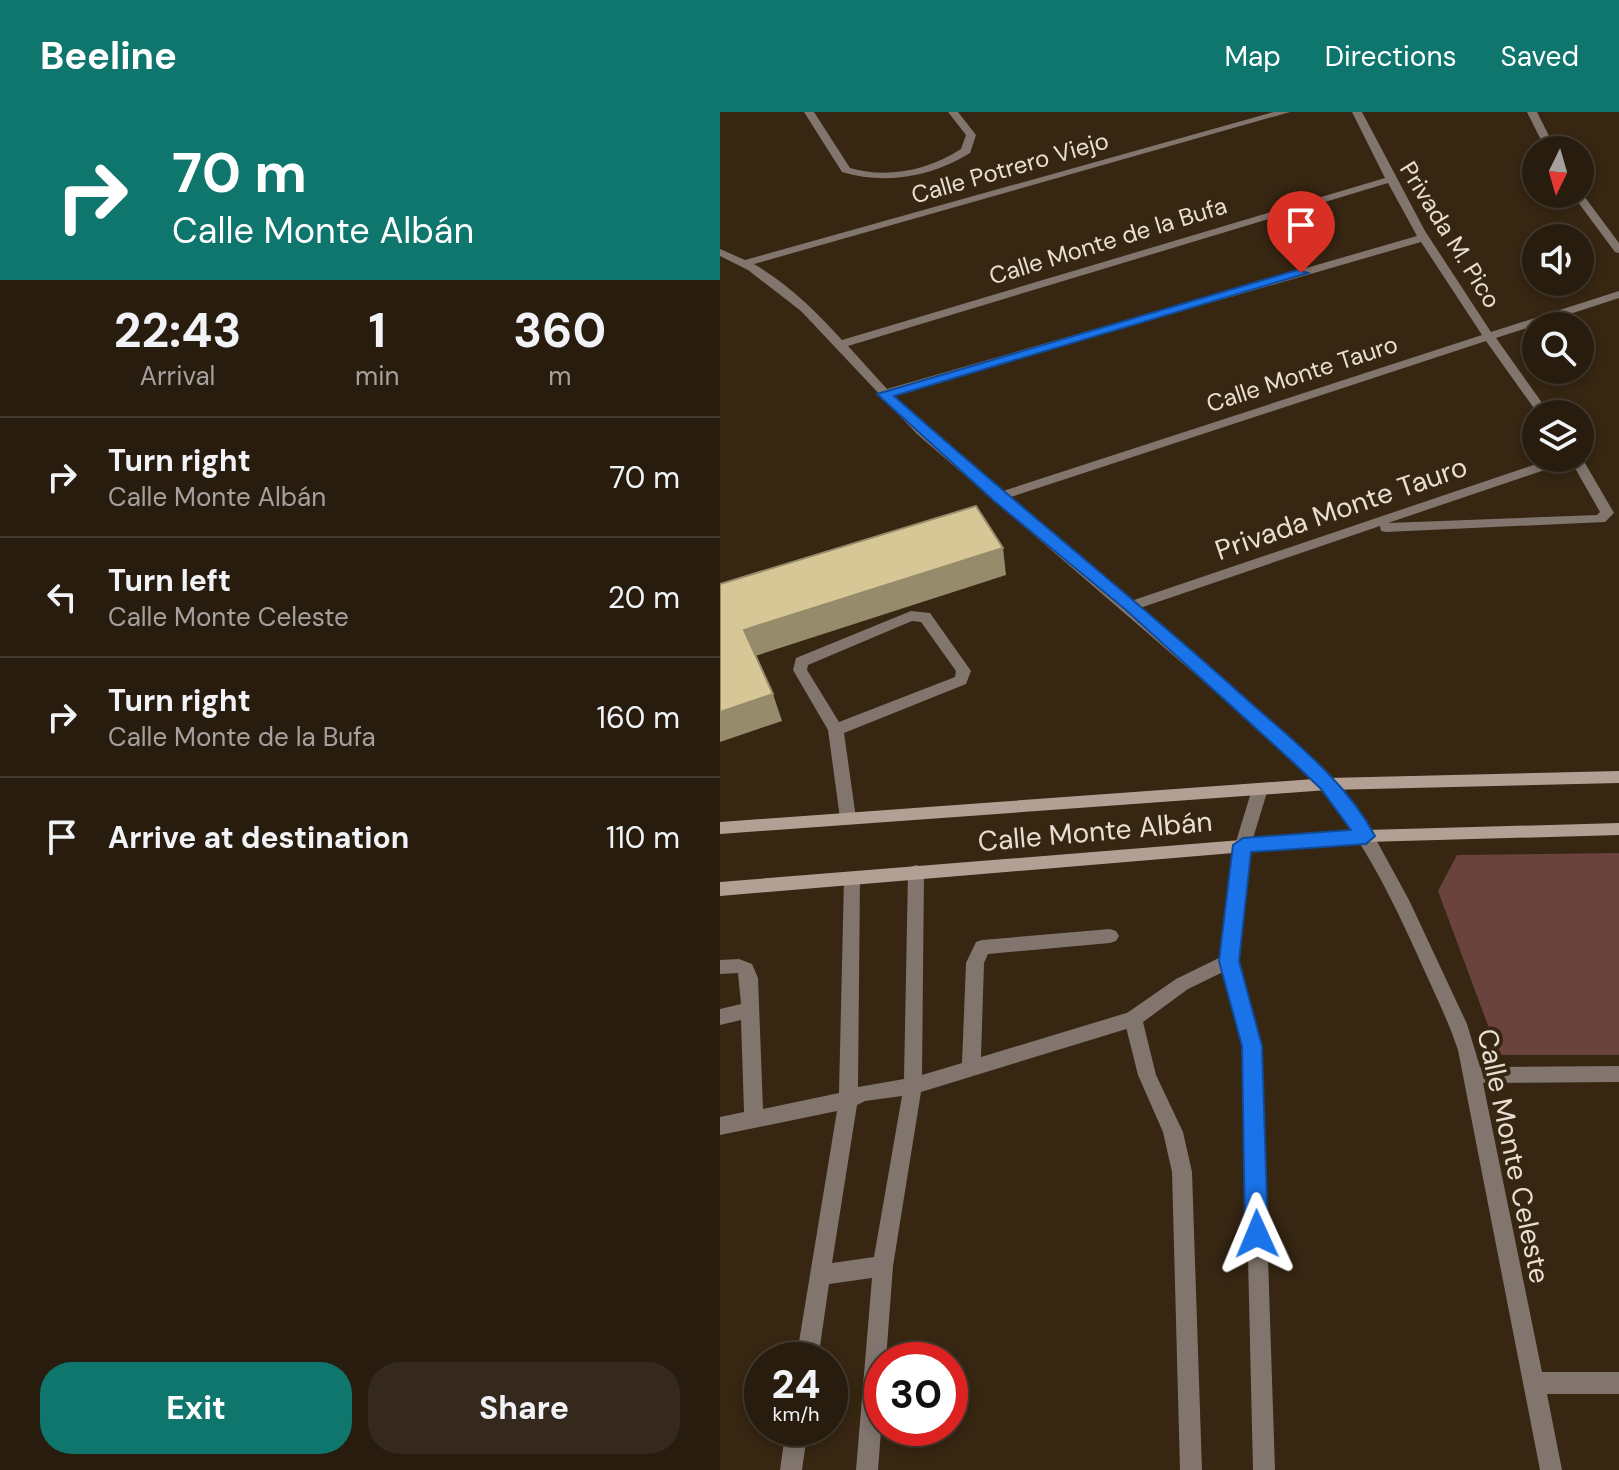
<!DOCTYPE html>
<html lang="en">
<head>
<meta charset="utf-8">
<style>
	body { margin:0; font-family:"DM Sans",sans-serif; background:#34291c; color:#f1f3f6; height:100vh; display:flex; flex-direction:column; font-size:30px; white-space:nowrap }
	* { box-sizing:border-box; margin:0 }
	p { font-size:26px; color:#a5a19e }
	.icon { flex:none; width:44px; height:44px; fill:none; stroke:currentColor; stroke-width:2; stroke-linecap:round; stroke-linejoin:round }
	.map { position:relative; flex:1; overflow:hidden }
	.side { display:flex; flex-direction:column; background:#281c0e; width:720px }
	.side>* { flex:none }
	.top-card { background:#0f766e; color:#fff; overflow:hidden }
	.needle { width:52px; rotate:185deg }
	.tools { position:absolute; left:802px; top:24px; display:grid; gap:16px }
	.tools a { display:grid; place-items:center; width:72px; height:72px; border-radius:50%; background:#281c0e; box-shadow:0 4px 12px #0003,0 0 0 2px #443a2e; font-size:40px }
	.speed { position:absolute; left:24px; top:1230px; display:flex; gap:16px; font-size:40px; font-weight:700; text-align:center }
	.speed>* { display:grid; place-content:center; width:104px; height:104px; border-radius:50%; background:#281c0e; box-shadow:0 4px 12px #0003,0 0 0 2px #443a2e; line-height:1 }
	.speed small { font-size:20px; font-weight:400 }
	.speed .limit { border:12px solid #d22; background:#fff; color:#111 }
	.pin { position:absolute; display:grid; place-items:center; width:68px; height:68px; color:#fff; margin:-82px -34px; border-radius:50% 50% 50% 0; rotate:-45deg; box-shadow:0 0 8px #0007 }
	.pin .icon { rotate:45deg }
	.me { position:absolute; width:88px; margin:-44px; rotate:359deg; stroke-linejoin:round; filter:drop-shadow(0 0 6px #0008) }
	.turn { display:flex; align-items:center; gap:28px; height:168px; padding:0 40px; font-size:36px }
	.turn .icon { width:104px; height:104px; stroke-width:2.5 }
	.turn b { display:block; font-size:56px; line-height:68px }
	.eta { display:flex; justify-content:space-evenly; align-items:center; height:136px; text-align:center }
	.eta b { font-size:48px; font-weight:700; line-height:56px }
	.action { display:flex; gap:16px; margin-top:auto; padding:16px 40px }
	.action a { flex:1; height:92px; border-radius:32px; background:#0f766e; color:#fff; font-size:32px; font-weight:700; line-height:92px; text-align:center }
	.action a+a { background:#34291c; color:#f1f3f6 }
	ul { padding:0; list-style:none }
	li { display:flex; align-items:center; gap:24px; height:120px; padding:0 40px; border-top:2px solid #443a2e }
	li div { flex:1 }
	li b { display:block; font-size:30px }
	li em { font-style:normal }
	header { display:flex; align-items:center; gap:48px; box-sizing:border-box; height:112px; padding:0 40px; background:#0f766e; color:#fff }
	header strong { font-size:38px }
	nav { display:flex; gap:44px; margin-inline-start:auto; font-size:28px }
	main { display:flex; flex:1; min-height:0 }
	.map>svg:first-child { display:block }
	.green { fill:#6a443c }
	.lines { fill:none; stroke-linecap:round; stroke-linejoin:round }
	.service { fill:#81756e; fill-rule:evenodd }
	.minor { fill:#81756e; fill-rule:evenodd }
	.secondary { fill:#b3a095; fill-rule:evenodd }
	.shaded-wall { fill:#968b6a }
	.building { fill:#d7c797; stroke:#968b6a; stroke-width:2 }
	.route { fill:#1a73e8; stroke:#114b97; stroke-width:2 }
	.labels { text-anchor:middle; stroke-width:8; stroke-linejoin:round; paint-order:stroke }
	.far-street-label { font-size:24px; fill:#e9ded2; stroke:#362612 }
	.street-label { font-size:28px; fill:#e9ded2; stroke:#362612 }
</style>
</head>
<body>
<header>
<strong>Beeline</strong>
<nav><a>Map</a><a>Directions</a><a>Saved</a></nav>
</header>
<main>
<section class="side">
<div class="top-card">
<div class="turn"><svg class="icon" aria-label="right" viewBox="0 0 24 24"><path d="M7 20v-9h11M14 6l5 5-5 5"/></svg><div><b>70 m</b>Calle Monte Albán</div></div>
</div>
<div class="eta">
<div><b>22:43</b><p>Arrival</p></div>
<div><b>1</b><p>min</p></div>
<div><b>360</b><p>m</p></div>
</div>
<ul>
<li><svg class="icon" aria-label="right" viewBox="0 0 24 24"><path d="M7 20v-9h11M14 6l5 5-5 5"/></svg><div><b>Turn right</b><p>Calle Monte Albán</p></div><em>70 m</em></li>
<li><svg class="icon" aria-label="left" viewBox="0 0 24 24"><path d="M17 20v-9H6M10 6l-5 5 5 5"/></svg><div><b>Turn left</b><p>Calle Monte Celeste</p></div><em>20 m</em></li>
<li><svg class="icon" aria-label="right" viewBox="0 0 24 24"><path d="M7 20v-9h11M14 6l5 5-5 5"/></svg><div><b>Turn right</b><p>Calle Monte de la Bufa</p></div><em>160 m</em></li>
<li><svg class="icon" aria-label="arrive" viewBox="0 0 24 24"><path d="M6 21V4h12l-3 4 3 4H6"/></svg><div><b>Arrive at destination</b></div><em>110 m</em></li>
</ul>
<div class="action"><a>Exit</a><a>Share</a></div>
</section>
<div class="map">
<svg width="899" height="1358" viewBox="0 0 899 1358">
	<rect width="100%" height="100%" fill="#362612"/>
	<!-- green -->
	<path class="green" d="M899,741v202h-120l-61,-164 19,-36z"/>
	<g class="lines">
		<!-- service -->
		<g class="service">
			<path d="M191,499l19,2 41,58 -5,13 -122,49 12,85 -2,4h-12l-2,-4 -12,-88 -35,-60 3,-12zM192,509l9,1 35,49 -1,6 -116,45 -32,-52 1,-5z"/>
			<path d="M196,753l6,2 2,5 -2,203 40,-12 4,-100 10,-21 6,-2 128,-11 6,2 3,5 -3,5 -6,2 -122,11 -4,9 -3,94 152,-46 6,2 3,6 -3,6 -6,2 -212,65 -28,174 -7,94h-4v58l-4,52h-22l16,-192 -43,6 -11,76h-22l41,-249 -117,24v-18l24,-5 -3,-92 -21,5v-16l21,-5 -3,-31 -18,1v-14l19,-1 13,5 6,14 5,131 76,-16 5,-215 2,-5h12l2,5 -2,209 46,-8 4,-207 2,-5zM182,984l-28,161 -42,6 25,-158 8,-4z"/>
			<path d="M66,1316h22l-6,42h-22z"/>
		</g>
		<!-- minor -->
		<g class="minor">
			<path d="M84,0h10l36,56c37,11 79,2 111,-19l5,-14 -18,-23h10l18,23 -6,18c-38,24 -85,32 -128,19z"/>
			<path d="M554,0h16l-536,152c34,20 62,47 88,76l543,-162 -33,-66h10l63,119 66,101 128,-41v7l-123,40 54,76h-12l-52,-73 -478,157 123,103 423,-143h26v-3l2,3 32,55 -9,9 -219,10 -5,-1 -1,-5 -240,82 158,138 36,35 20,25 19,28 36,66 58,124 13,43 139,-1v16l-136,1 59,289h77v22h-72l15,76h-22l-82,-420c-11,-33 -27,-64 -41,-96 -38,-84 -72,-148 -142,-211l-358,-309 -116,-123 -53,-41 -28,-14v-7l25,11zM668,71l29,53 -530,153 -39,-43zM701,130l61,93 -482,157 -75,-64 -33,-33zM851,349l29,51 -3,3 -209,8z"/>
			<path d="M807,0h10l19,38h-10z"/>
			<path d="M861,80l38,51v10l-4,-1 -43,-58z"/>
			<path d="M540,671l6,2 2,4 -17,56 -13,116 23,85 14,424h-22l-10,-424 -20,-74 -35,17 -45,33 13,53 27,57 9,40 10,298h-22l-8,-298 -9,-40 -25,-57 -14,-56 3,-6 49,-34 45,-22 14,-112 17,-56 2,-4z"/>
		</g>
		<!-- secondary -->
		<g class="secondary">
			<path d="M899,659v12l-291,7 -608,44v-12l608,-44z"/>
			<path d="M899,711v12l-253,7 -646,54v-14l646,-52z"/>
		</g>
	</g>
	<!-- shaded-wall -->
	<g class="shaded-wall">
		<path d="M283,436l3,27 -254,82 -8,-27z"/>
		<path d="M53,582l9,27 -62,21v-30z"/>
	</g>
	<!-- building -->
	<path class="building" d="M256,394l27,42 -259,82 29,64 -53,18v-128z"/>
	<!-- route -->
	<path class="route" d="M577,158l11,3 -414,123c111,99 228,192 340,292 49,45 109,88 141,148l-9,8 -115,8 -12,109 23,85 6,188 -3,8 -8,3 -8,-3 -4,-8 -3,-188 -23,-85 14,-116 10,-7 108,-8 -30,-41 -27,-26 -168,-153 -133,-110 -116,-106z"/>
	<g class="labels">
		<!-- far-street labels -->
		<g class="far-street-label">
			<text transform="translate(290 56) rotate(-16)" y="8">Calle Potrero Viejo</text>
			<text transform="translate(730 123) rotate(58)" y="8">Privada M. Pico</text>
			<text transform="translate(388 129) rotate(-17)" y="8">Calle Monte de la Bufa</text>
			<text transform="translate(582 262) rotate(-18)" y="8">Calle Monte Tauro</text>
		</g>
		<!-- street labels -->
		<g class="street-label">
			<text transform="translate(621 396) rotate(-19)" y="10">Privada Monte Tauro</text>
			<text transform="translate(375 719) rotate(-5)" y="10">Calle Monte Albán</text>
			<text transform="translate(794 1044) rotate(78)" y="10">Calle Monte Celeste</text>
		</g>
	</g>
</svg>
<div class="tools">
<a><svg class="needle" viewBox="-14 -14 28 28"><path d="M0-13l5 13h-10z" fill="#e53935"/><path d="M0 13l5-13h-10z" fill="#a5a19e"/></svg></a>
<a><svg class="icon" aria-label="sound" viewBox="0 0 24 24"><path d="M4 9h4l5-4v14l-5-4H4zM17 9q2 3 0 6"/></svg></a>
<a><svg class="icon" aria-label="search" viewBox="0 0 24 24"><circle cx="10" cy="10" r="6"/><path d="M15 15l6 6"/></svg></a>
<a><svg class="icon" aria-label="layers" viewBox="0 0 24 24"><path d="M12 4l9 5-9 5-9-5zM3 14l9 5 9-5"/></svg></a>
</div>
<div class="speed"><div>24<small>km/h</small></div><div class="limit">30</div></div>
<div class="pin" style="left:581px;top:161px;background:#d93025"><svg class="icon" aria-label="arrive" viewBox="0 0 24 24"><path d="M6 21V4h12l-3 4 3 4H6"/></svg></div>
<svg class="me" style="left:537px;top:1122px" viewBox="-20 -20 40 40"><path d="M0-17L14 15 0 8-14 15z" fill="#1a73e8" stroke="#fff" stroke-width="4"/></svg>
</div>
</main>
</body>
</html>
